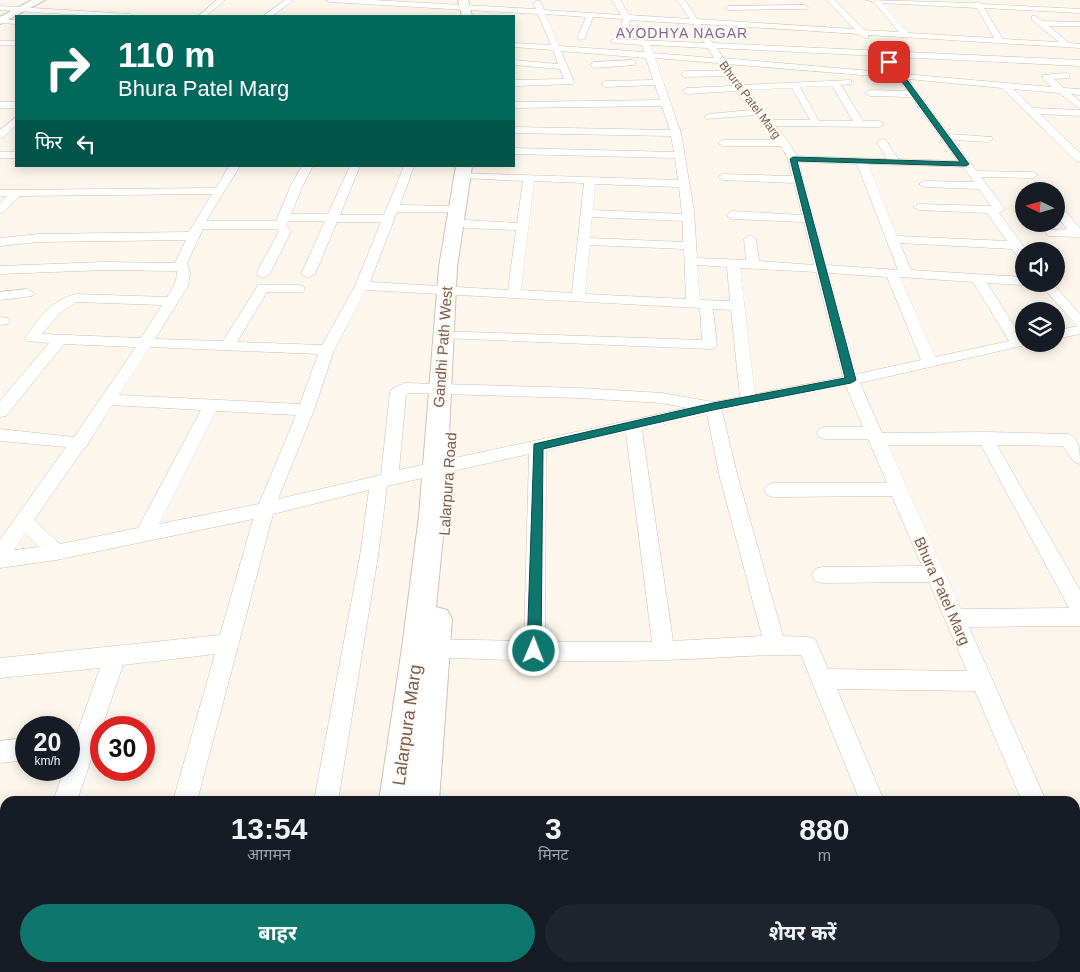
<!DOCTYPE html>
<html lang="hi">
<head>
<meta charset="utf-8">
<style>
	body { margin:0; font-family:Helvetica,"Noto Sans Devanagari",sans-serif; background:#20242c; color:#f1f3f6; height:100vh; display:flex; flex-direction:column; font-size:19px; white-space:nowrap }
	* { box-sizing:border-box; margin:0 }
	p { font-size:16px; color:#9ea1a6 }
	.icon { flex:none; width:28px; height:28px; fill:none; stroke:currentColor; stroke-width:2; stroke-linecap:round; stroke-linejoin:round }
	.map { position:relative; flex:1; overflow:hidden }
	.details { position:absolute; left:0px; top:796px; width:1080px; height:176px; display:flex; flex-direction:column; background:#171b24; border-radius:15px 15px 0 0; box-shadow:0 2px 12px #0003 }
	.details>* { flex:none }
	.banner { position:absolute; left:15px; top:15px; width:500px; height:152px; border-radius:0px; box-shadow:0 2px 12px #0003; background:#00695c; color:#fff; overflow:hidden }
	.needle { width:32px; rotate:275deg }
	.fabs { position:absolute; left:1015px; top:182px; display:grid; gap:10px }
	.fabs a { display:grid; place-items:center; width:50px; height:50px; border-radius:50%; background:#171b24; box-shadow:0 2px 12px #0003; font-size:25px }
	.speed { position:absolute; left:15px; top:716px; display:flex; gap:10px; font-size:25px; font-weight:700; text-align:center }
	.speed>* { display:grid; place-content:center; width:65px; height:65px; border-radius:50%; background:#171b24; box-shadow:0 2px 12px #0003; line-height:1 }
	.speed small { font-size:12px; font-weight:400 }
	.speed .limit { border:8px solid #d22; background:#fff; color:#111 }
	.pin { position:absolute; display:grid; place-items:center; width:42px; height:42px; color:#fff; margin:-21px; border-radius:10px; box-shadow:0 2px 8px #0006 }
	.me { position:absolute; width:55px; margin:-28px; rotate:1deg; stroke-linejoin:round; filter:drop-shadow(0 0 4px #0008) }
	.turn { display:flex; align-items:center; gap:18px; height:105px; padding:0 20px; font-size:22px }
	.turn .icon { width:65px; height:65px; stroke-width:2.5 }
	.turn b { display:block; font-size:35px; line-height:42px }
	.then { display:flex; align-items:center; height:48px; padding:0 20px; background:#0003; gap:10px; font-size:19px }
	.eta { display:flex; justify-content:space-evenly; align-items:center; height:85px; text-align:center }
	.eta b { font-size:30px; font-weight:700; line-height:35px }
	.button { display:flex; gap:10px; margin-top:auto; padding:10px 20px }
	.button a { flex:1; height:58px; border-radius:30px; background:#0f766e; color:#fff; font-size:20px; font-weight:700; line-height:58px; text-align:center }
	.button a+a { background:#20242c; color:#f1f3f6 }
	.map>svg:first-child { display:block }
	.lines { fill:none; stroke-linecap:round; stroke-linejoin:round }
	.street-casing { stroke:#d1beb0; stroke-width:1 }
	.secondary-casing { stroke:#d6c0b0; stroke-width:2 }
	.street { fill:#fff; fill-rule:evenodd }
	.secondary { fill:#fff; fill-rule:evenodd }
	.route { fill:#0f766e; stroke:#0a4d48 }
	.labels { text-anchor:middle; stroke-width:4; stroke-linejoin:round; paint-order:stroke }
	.far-street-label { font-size:12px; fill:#7a5c4d; stroke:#fffaf3 }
	.far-neighbourhood-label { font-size:14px; letter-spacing:1px; fill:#846695; stroke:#fffaf3 }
	.street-label { font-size:15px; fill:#7a5c4d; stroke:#fffaf3 }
	.near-street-label { font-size:18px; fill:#7a5c4d; stroke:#fffaf3 }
</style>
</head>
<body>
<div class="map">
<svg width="1080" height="972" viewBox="0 0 1080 972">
	<rect width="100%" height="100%" fill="#fdf6ec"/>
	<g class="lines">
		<defs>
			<g id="street">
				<path d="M217,0h8l-19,16h-8z"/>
				<path d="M285,0h9l-22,16h-9z"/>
				<path d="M326,0h46l164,9 -3,-6 4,-2h3l4,9 77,5 -9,-15h8l9,15 61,4 -13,-19h8l12,19 157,10 -27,-29h8l29,30 35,2 -25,-30 -8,-2 109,3 3,-1 3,2 99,5v4l-96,-5 19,31 56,3 -27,-22v-4h3l8,5 37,1v4h-31l20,17 11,1v4l-212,-13v3h-3l-6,-4 -158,-10 12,19 367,17v6l-363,-18 6,10 171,15 4,-4 6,5 148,13 -9,-8v-4l23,-2 3,1v4l-15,1 10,9 16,1v6l-9,-1 9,7v8l-21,-16 -46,-4 20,19 47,2v6l-40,-2 40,39v9l-4,-1 -74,-73 -94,-9 41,55 43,3 1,2 -5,3 -34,-2 22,31 57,1 5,3 -5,3 -52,-1 24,32 -6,4 28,38h-3v9l-4,-1 -8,-10 -112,-6 11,27 113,7v7h5l-5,1 -37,-2 35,55h2v6h6l-170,39 22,50 103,-1 83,2c12,4 12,18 12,30l-6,-2 -11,-16 -66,-1 83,145v36l-111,1 77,174h-24l-47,-110 -138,-2 47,112h-24l-59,-146c-45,-1 -91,4 -137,5 -79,3 -159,0 -239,-3l-7,-2 -3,-7 3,-7 7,-2 99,2 5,-187 -142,32 -9,70 -40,245h-24l46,-245 9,-66 -96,24 -76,287h-24l42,-147 -92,11 -46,136h-24l11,-31h5v-14l31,-88 -100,10v-20l220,-23 33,-116 -197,41 -56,8v-28l66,-93 -66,-6v-12l74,8 62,-90 -72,-3 -58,72 -6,1v-16l49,-58 -22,-2 -2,-3c13,-19 27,-38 51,-44l91,3c6,-8 10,-16 10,-26l-72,-1 -105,4v-8l105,-4 70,1 11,-23 -147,2 -39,4v-8l39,-4 150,-2 23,-38 -193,2 -15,16 -4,1v-10l7,-7h-7v-6l216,-2 13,-22h11l-34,55h70l16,-38 10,-17h11l-9,17 -13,31h37l22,-48h10l-20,49h44l20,-49h10l-14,39 55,1 6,3 -6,3h-58l-27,70 138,8 8,-60 -51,-2 -6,-4 6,-4 52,3 6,-42 -61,-3 -4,-1 -1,-2 1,-2 220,7 -3,-22 -161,-4v-6l160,4 -3,-16 -157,-3v-6l156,3 -8,-24 -148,2v-6l146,-2 -5,-15 -50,2 -4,-3 4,-3 48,-1 -7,-22 -85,-7 13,31 -1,2 -59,2v-6l50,-1 -4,-10 -46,-4v-5l44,4 -5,-14 -39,-3v-4l37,2 -13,-31 -208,-12zM882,3l95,5 17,30 -86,-5zM545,14l41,3 -9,21 4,2 4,-2 8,-21 30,2 -2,7 4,2 4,-2 1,-6 63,4 12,19 -91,-4 -4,2 4,2 28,2 2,7 -85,-6zM650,45l58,3 6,10 -61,-5zM655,58l63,5 5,8h-38l-4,3 4,3 41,-1 6,10 -45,2 -5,3 5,3 49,-3 15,19 -42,4 -5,3 2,2 50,-4 20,25h-53l-5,3 5,3h58l7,13 4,17 -69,-2 -5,3 5,3 71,3 8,32 -70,-4 -6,4 6,4 72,3 10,43 -55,-4 -3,-22 -6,-4 -6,4 2,21 -49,-2 -3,-47 -13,-78zM727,64l171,14 9,13 -37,-1 -5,3 5,3 41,1 47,64 -60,-2 -12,-19 -4,-1 -5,3 10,17 -90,-3 -9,-15 -13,-15 104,1 5,-3 -5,-3h-16l-22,-36 10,-1v-4l-110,5zM832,86l21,35h-34l-19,-34zM792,88l18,32h-40l-25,-30zM799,162l58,2 41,106 -71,-5zM868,164l95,3 11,15 -49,-1 -6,3 6,3 54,2 12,17 -72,-2 -6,3 6,3 68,3 20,28 -110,-5zM534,181l50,2 -12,110 -51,-3zM595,184l84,3 3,27 -89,-4zM592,217l91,4v21l-93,-4zM288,221h37l-24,53 7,4 7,-4 22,-52h44l-26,64 -33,59 -85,-3 30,-50h36l2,-3 -2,-3 -5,-1h-40l-35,56 -68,-2 33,-53 2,-13 -3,-10 16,-34h74l2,2 -23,43 7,4 7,-4 21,-43 -5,-6zM590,245l94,4 2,50 -101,-5zM697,265l30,2 3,34 -30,-1zM740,268l76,4 27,105 -88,17zM829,273l58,4 34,83 -64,14zM900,277l73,5 36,59 -74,16zM366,290l334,18 2,32 -264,-9 -2,3 2,3 5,1 267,11 5,-1 2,-3 -4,-36 18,1 9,87 -27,5 -51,-9 -83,-5 -174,-5 -12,5 -3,4 -9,83 -103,24 36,-89 20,-60zM77,302l85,3 -21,33 -99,-4 19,-22zM150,347l168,7 -18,50 -181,-9zM846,386l17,41h-38l-6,2 -2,4 2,4 6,2h43l19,44h-114l-6,2 -3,5 3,5 6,2 119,-1 30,70 -100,1 -7,2 -3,6 3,6 7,2 107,-1 38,89 -139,-2 -13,-30 -7,-2 -25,-1 -46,-162 -15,-63zM409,393l170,5 83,5 25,5 -288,62 7,-76zM112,405l89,5 -63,118 -78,16 -26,-24 50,-72 2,-1zM216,411l80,4 -37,89 -100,20zM707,414l12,60 43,162 -89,5 -31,-211zM626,433l26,209h-107l1,-192zM888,445h93l88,163 -108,1zM25,533l14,14 -25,3z"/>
				<path d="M804,5l4,2 -1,2 -79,1 -4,-2 4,-2z"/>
				<path d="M0,6l130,8 4,2h-37l-97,-6z"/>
				<path d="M0,19l16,1v4l-16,-1z"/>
				<rect x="0" y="41" width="16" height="4"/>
				<path d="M632,60l3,1v4l-41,3 -4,-3 4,-3z"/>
				<rect x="0" y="102" width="16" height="6"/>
				<path d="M16,117v8l-12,12 -4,1v-8z"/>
				<rect x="0" y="152" width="16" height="6"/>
				<path d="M1056,204l4,1 20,23v9l-32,-1 -2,-3 2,-3 19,-1 -11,-14z"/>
				<path d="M1040,284h13l27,30v20l-24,5v-8l21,-5z"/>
				<path d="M27,289l7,4 -2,3 -32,4v-8z"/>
				<path d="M0,317l8,1 2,3 -2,3 -8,1z"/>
				<path d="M26,738v22l-26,3v-22z"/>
				<path d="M1075,883l5,2v36l-5,-2z"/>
				<path d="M1075,958h5v14h-25l2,-4h18z"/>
				<path d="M124,968h28l-2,4h-28z"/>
				<path d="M926,968h28l2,4h-28z"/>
			</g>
			<g id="secondary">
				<path d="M32,0h13l-45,24v-7z"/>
				<path d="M458,0h10l4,16h-10z"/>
				<path d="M456,166h16l-15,101 -12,249 -9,91 11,3 5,9 -13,182h-60l23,-153 17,-132 20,-249z"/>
				<path d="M367,968h70l1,4h-71z"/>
			</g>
		</defs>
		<!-- street casing -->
		<use href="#street" class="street-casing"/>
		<!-- secondary casing -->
		<use href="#secondary" class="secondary-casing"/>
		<!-- street -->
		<use href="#street" class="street"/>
		<!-- secondary -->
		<use href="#secondary" class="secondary"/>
	</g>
	<!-- route -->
	<path class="route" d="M887,61h4l17,20 61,83 -3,2 -169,-5 59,219 -5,3 -138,27 -170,39 -2,202 -2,5 -5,1 -5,-1 -2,-5 7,-207 179,-41 132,-25 -55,-219 3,-2 167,5z"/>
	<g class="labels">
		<!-- far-street labels -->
		<g class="far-street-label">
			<text transform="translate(750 100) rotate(53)" y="4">Bhura Patel Marg</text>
		</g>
		<!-- far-neighbourhood labels -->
		<g class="far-neighbourhood-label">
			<text x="682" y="38">AYODHYA NAGAR</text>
		</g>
		<!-- street labels -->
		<g class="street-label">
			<text transform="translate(443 347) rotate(-86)" y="5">Gandhi Path West</text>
			<text transform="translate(448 484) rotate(-86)" y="5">Lalarpura Road</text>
			<text transform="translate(942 591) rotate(66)" y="5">Bhura Patel Marg</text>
		</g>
		<!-- near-street labels -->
		<g class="near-street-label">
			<text transform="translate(407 725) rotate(-82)" y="6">Lalarpura Marg</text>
		</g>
	</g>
</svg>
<div class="fabs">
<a><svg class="needle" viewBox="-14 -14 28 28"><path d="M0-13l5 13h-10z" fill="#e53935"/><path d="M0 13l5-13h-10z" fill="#9ea1a6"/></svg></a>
<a><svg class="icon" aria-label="sound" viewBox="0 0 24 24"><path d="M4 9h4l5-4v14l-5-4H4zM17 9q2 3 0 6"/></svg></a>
<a><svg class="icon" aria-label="layers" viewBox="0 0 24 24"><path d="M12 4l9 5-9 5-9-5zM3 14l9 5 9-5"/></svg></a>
</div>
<div class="speed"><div>20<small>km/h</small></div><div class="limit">30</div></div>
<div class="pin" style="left:889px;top:62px;background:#d93025"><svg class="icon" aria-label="arrive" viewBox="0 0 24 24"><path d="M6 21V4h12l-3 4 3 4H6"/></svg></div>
<svg class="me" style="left:534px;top:651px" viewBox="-20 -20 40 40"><circle r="17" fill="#0f766e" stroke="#fff" stroke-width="3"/><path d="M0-11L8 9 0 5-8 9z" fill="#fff"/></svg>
<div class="banner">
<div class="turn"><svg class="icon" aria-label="right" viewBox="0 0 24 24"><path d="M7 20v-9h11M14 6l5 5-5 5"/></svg><div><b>110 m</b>Bhura Patel Marg</div></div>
<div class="then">फिर<svg class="icon" aria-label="left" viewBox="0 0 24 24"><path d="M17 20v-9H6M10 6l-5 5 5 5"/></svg></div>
</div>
<section class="details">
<div class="eta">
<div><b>13:54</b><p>आगमन</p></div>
<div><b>3</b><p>मिनट</p></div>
<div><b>880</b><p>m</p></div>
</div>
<div class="button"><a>बाहर</a><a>शेयर करें</a></div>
</section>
</div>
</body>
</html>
